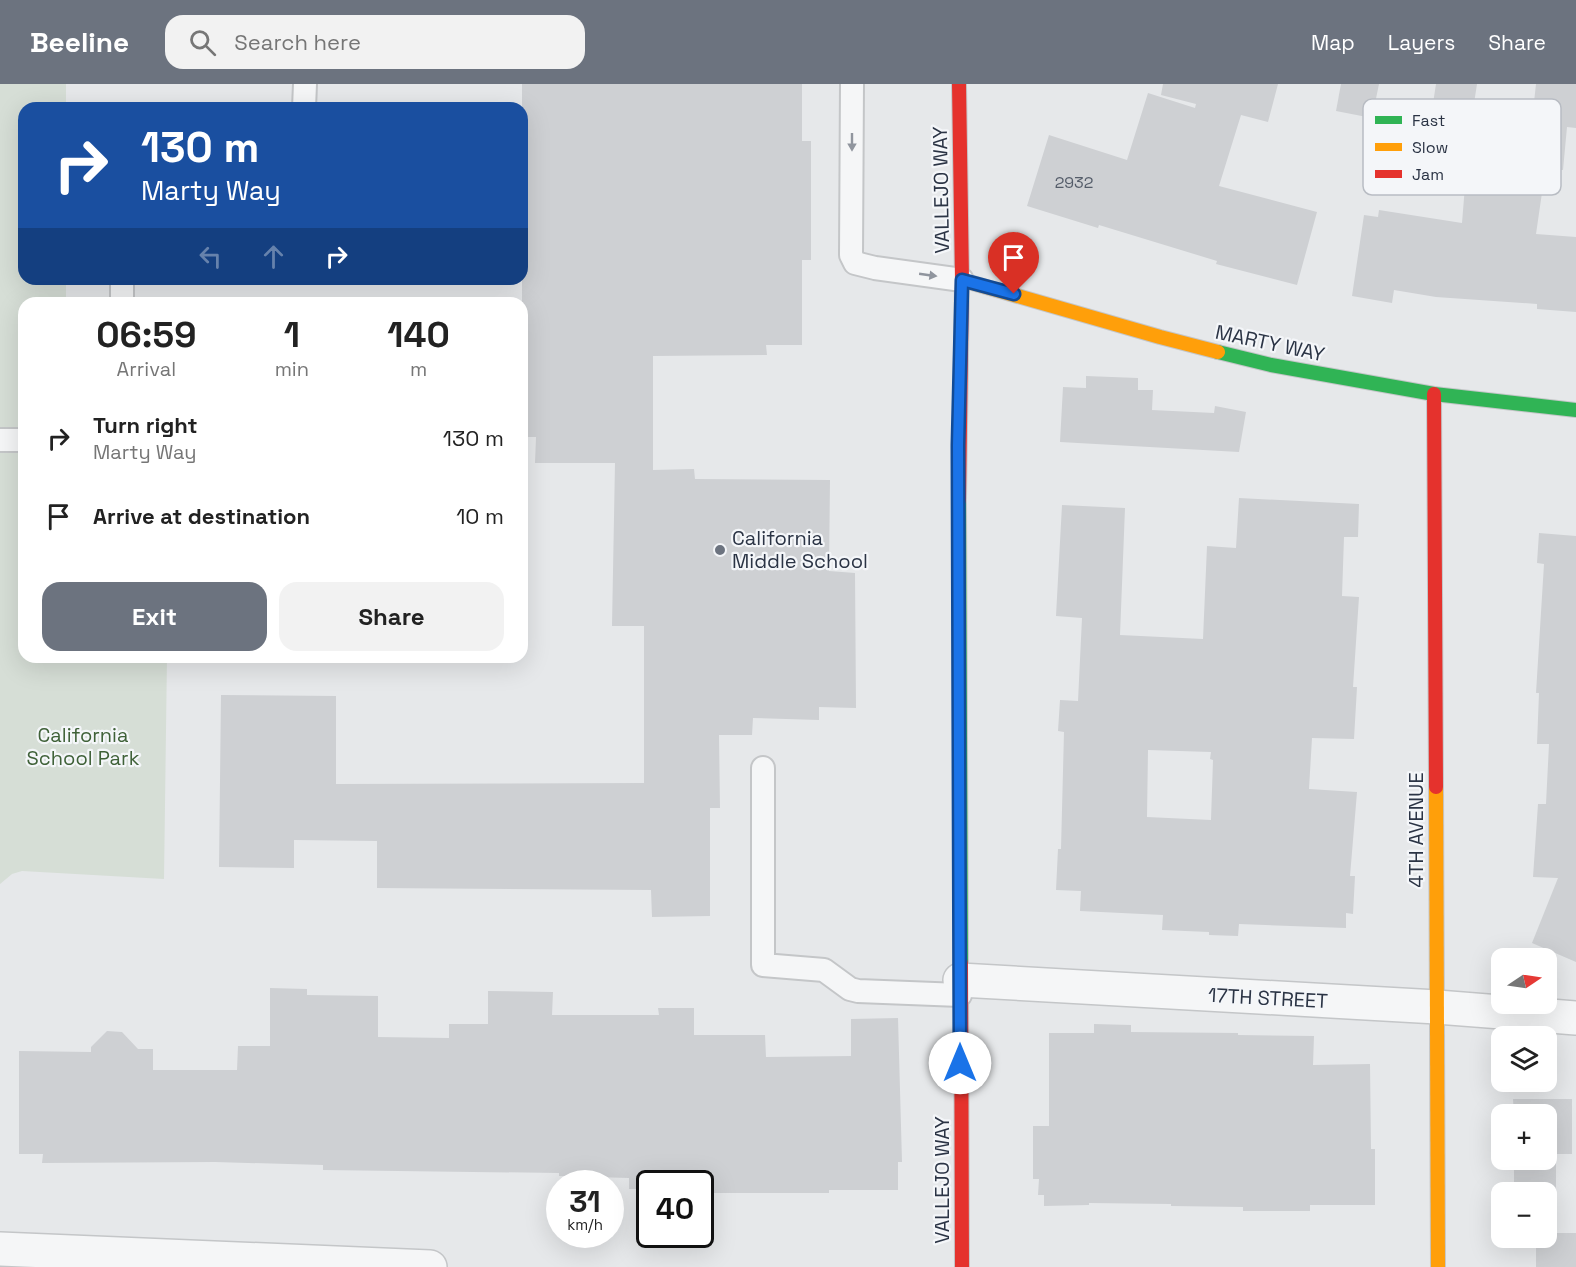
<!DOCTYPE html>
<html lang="en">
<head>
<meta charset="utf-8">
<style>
	body { margin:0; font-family:"Space Grotesk",sans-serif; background:#f2f2f2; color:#222; height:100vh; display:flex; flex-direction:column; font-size:22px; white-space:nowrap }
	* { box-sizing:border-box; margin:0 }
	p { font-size:20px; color:#767676 }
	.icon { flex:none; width:33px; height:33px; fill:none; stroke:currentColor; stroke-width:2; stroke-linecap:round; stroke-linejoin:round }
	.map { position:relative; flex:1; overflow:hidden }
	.details { position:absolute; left:18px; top:213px; width:510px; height:366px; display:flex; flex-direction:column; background:#fff; border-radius:18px; box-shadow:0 6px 24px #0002 }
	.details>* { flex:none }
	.guide { position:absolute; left:18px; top:18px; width:510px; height:183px; border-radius:18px; box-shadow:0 6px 24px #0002; background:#1a4fa0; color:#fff; overflow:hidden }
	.needle { width:39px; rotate:77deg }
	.controls { position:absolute; left:1491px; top:864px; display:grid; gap:12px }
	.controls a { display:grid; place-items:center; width:66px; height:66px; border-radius:12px; background:#fff; box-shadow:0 6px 24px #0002; font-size:30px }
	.speed { position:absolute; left:546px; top:1086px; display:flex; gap:12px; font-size:30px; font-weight:700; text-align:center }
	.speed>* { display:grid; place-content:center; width:78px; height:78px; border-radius:50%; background:#fff; box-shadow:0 6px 24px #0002; line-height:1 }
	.speed small { font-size:15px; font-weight:400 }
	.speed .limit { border:3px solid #111; border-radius:9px; background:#fff; color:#111 }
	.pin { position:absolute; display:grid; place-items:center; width:51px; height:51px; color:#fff; margin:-62px -26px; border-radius:50% 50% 50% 0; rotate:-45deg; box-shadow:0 0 6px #0007 }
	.pin .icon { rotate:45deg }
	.me { position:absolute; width:66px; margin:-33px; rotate:0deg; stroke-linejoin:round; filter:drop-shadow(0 0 4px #0008) }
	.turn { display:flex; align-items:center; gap:21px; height:126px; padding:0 24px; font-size:27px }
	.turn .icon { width:78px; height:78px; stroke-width:2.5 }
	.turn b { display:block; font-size:42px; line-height:51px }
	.lanes { display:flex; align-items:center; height:57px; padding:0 24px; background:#0003; justify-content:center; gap:30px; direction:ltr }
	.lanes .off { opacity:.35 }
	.eta { display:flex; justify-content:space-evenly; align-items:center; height:102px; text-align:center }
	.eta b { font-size:36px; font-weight:700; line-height:42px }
	.action { display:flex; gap:12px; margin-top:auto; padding:12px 24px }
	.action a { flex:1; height:69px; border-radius:18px; background:#6c737f; color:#fff; font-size:24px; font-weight:700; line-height:69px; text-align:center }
	.action a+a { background:#f2f2f2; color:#222 }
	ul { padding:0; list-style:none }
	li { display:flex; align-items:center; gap:18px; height:78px; padding:0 24px }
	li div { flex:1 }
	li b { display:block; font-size:22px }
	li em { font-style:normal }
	header { display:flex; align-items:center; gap:36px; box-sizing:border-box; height:84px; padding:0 30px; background:#6c737f; color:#fff }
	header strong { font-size:28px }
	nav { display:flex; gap:33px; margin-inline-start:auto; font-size:21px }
	.search { width:420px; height:54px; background:#f2f2f2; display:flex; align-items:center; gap:15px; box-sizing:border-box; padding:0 21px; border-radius:18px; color:#767676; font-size:22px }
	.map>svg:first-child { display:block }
	.green { fill:#d6ded6 }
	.building { fill:#ced0d3; fill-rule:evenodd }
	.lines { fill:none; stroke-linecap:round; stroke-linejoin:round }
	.lane-casing { stroke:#c4c6c8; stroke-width:26 }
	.street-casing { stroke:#c4c6c8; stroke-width:36 }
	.fast-casing { stroke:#c4c6c8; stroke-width:16 }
	.slow-casing { stroke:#c4c6c8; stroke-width:16 }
	.jam-casing { stroke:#c4c6c8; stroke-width:16 }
	.lane { stroke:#f5f6f7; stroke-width:22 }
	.street { stroke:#f5f6f7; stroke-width:33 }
	.fast { stroke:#30b455; stroke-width:14 }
	.slow { stroke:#ff9f0a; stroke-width:14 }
	.jam { stroke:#e5322d; stroke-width:14 }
	.oneway { fill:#90959e }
	.route-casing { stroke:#114b97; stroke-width:15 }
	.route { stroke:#1a73e8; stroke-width:10 }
	.poi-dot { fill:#6c737f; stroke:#f4f6f9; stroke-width:2 }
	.labels { text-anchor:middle; stroke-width:4.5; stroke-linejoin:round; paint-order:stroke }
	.number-label { font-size:16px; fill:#545c69 }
	.street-label { font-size:20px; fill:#2b3445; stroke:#f4f6f9 }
	.poi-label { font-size:20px; fill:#2b3445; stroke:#f4f6f9; text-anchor:start }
	.park-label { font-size:20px; fill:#3f6138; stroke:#f4f6f9 }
	.key { fill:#f4f6f9; stroke:#b8bcc3; stroke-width:1.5 }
	.key-label { font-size:16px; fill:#2b3445 }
</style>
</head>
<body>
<header>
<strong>Beeline</strong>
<div class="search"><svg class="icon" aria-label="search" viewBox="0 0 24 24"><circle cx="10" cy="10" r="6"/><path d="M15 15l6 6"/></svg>Search here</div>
<nav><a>Map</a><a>Layers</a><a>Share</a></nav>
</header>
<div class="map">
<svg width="1576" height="1183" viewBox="0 0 1576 1183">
	<rect width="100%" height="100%" fill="#e6e8ea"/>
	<!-- green -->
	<path class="green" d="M0,0h66v24h-42v171h42v24h-42v354h143l-3,222 -142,-8 -10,3 -12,10z"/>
	<!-- building -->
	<g class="building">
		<path d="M522,0h280v57h9v119h-9v85h-36l1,10 -114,1v114l41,-1 1,10 135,1 -1,91 26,2 1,135 -37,-1v13l-66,-2 -1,17h-33l1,73h-10v108l-58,1 -1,-27 -274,-2v-47l-83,-1v28l-75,-1 2,-172 115,1v88l308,-1v-157h-32l3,-163h-80l1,-26h-14z"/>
		<path d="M1163,0h115l-10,38 -27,-7 -22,71 98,26 -20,73 -81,-21 1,-3 -118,-36 -1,3 -71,-22 22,-71 78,25 21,-67 47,15 1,-4 -35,-9z"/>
		<path d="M1341,0h38l-7,34 -36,-7z"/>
		<path d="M1436,0h41l-11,71 -40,-7z"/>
		<path d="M1536,0h40v44l-9,-1 -4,43 -36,-4z"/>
		<path d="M1467,77l78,11 -9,62 40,3v75l-39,-3v-5l-101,-7 -42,-7 -2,13 -40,-7 12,-81 14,2 1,-7 83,13z"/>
		<path d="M1086,292l52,2v12h15l-1,20 62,3 1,-7 31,6 -7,40 -179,-10 3,-55 23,1z"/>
		<path d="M1239,414l120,6 -1,33h-14l-2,59 17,1 -6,90h4l-3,52 -42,-1 -3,51 48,3 -7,84h5l-2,38 -7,-1v15l-107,-4 -1,12 -29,-1v-3l-47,-2 1,-15 -83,-4 1,-20 -25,-1 2,-41h3l3,-117 -6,-1 2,-31 18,1 4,-83 -26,-2 6,-111 63,3 -5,127 83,4 4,-93 29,2zM1148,666l63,2 -1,7 3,1 -2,60 -64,-3z"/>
		<path d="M1539,449l37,3v426l-44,-19 26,-65 -25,-1 5,-73h8l3,-60h-12l2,-51h-3l8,-129 -7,-1z"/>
		<path d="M270,904l37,1v6l71,1v41l71,1v-14h39v-33l65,1 -1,23h107l-1,-7h36v27h71l1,22 85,-1v-37l47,-1 4,144h-4v28h-69v3h-126v-3h-3v-6h-50v5h-21v-11l-70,-2v-3l-236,-3v-5l-108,-3 -173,1 1,-9h-24v-103l72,1v-5l16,-16 15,1 16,17h15v21h84l1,-24h32z"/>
		<path d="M1094,940l37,1v7l107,1v2l76,1 -1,29 57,-1 1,85h4v56h-65v6h-67v-4l-72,-1v-2l-82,-1v2l-45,1v-11h-6l1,-16h-6v-53h16v-93h45z"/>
		<path d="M1513,1015h59v55h-16v38h-42v-32h32v-46h-32z"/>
		<path d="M1546,1149h30v34h-40v-29h10z"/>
	</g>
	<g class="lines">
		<defs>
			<g id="lane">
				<path d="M852,0l-1,171 4,8 20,5 87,12"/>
				<path d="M304,24l1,-24"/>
				<path d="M122,219v-24"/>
				<path d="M0,356h24"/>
				<path d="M763,684v197l61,5 26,19 8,2 102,4"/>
			</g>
			<g id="street">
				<path d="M960,896l477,27 139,11"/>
				<path d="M0,1165l430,18"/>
			</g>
			<g id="fast">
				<path d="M1218,268l53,13 163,29 142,16"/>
				<path d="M959,416l2,463"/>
			</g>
			<g id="slow">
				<path d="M962,196l198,57 58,15"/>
				<path d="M1436,703l2,480"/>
			</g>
			<g id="jam">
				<path d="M959,0l3,196 -3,220"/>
				<path d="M1434,310l2,393"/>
				<path d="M961,879l1,304"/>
			</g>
		</defs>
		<!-- lane casing -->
		<use href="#lane" class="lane-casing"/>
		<!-- street casing -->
		<use href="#street" class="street-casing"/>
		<!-- fast casing -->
		<use href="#fast" class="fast-casing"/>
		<!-- slow casing -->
		<use href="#slow" class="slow-casing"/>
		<!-- jam casing -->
		<use href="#jam" class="jam-casing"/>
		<!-- lane -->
		<use href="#lane" class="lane"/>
		<!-- street -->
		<use href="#street" class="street"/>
		<!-- fast -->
		<use href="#fast" class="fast"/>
		<!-- slow -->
		<use href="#slow" class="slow"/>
		<!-- jam -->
		<use href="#jam" class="jam"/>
	</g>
	<!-- one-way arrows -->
	<defs><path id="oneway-solid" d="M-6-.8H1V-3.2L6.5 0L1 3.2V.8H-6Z" transform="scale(1.5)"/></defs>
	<g class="oneway">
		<use href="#oneway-solid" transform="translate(852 58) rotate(90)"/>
		<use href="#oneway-solid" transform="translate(928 191) rotate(8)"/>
	</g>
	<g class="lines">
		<defs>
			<path id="route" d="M960,979l-2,-618 4,-165 52,14"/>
		</defs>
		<!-- route casing -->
		<use href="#route" class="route-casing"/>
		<!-- route -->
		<use href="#route" class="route"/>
	</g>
	<!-- markers -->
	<circle class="poi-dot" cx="720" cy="466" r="6"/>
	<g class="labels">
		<!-- number labels -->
		<g class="number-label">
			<text x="1074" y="104">2932</text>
		</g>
		<!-- street labels -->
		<g class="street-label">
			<text transform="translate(941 106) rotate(-91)" y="7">VALLEJO WAY</text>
			<text transform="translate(1270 259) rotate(12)" y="7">MARTY WAY</text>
			<text transform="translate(1416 746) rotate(-90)" y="7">4TH AVENUE</text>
			<text transform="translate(1268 914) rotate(3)" y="7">17TH STREET</text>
			<text transform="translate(942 1096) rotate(-90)" y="7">VALLEJO WAY</text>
		</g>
		<!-- poi labels -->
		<g class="poi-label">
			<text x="732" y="461">California<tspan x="732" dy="23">Middle School</tspan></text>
		</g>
		<!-- park labels -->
		<g class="park-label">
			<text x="83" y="658">California<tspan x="83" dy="23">School Park</tspan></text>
		</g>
	</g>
	<!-- legend -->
	<rect x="1363" y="15" width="198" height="96" rx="9" class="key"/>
	<rect x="1375" y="32" width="27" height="8" fill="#30b455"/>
	<rect x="1375" y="59" width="27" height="8" fill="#ff9f0a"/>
	<rect x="1375" y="86" width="27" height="8" fill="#e5322d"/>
	<g class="key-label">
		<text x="1412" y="42">Fast</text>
		<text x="1412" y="69">Slow</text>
		<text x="1412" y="96">Jam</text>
	</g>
</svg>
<div class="controls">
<a><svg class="needle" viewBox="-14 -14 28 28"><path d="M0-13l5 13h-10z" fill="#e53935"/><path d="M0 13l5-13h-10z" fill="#767676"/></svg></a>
<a><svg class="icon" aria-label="layers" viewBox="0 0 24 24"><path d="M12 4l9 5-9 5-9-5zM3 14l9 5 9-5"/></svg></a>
<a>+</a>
<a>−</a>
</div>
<div class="speed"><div>31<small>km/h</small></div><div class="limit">40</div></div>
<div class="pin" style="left:1014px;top:210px;background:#d93025"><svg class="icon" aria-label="arrive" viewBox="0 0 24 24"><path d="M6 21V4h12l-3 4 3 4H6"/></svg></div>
<svg class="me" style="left:960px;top:979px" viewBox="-20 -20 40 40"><circle r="19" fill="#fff"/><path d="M0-13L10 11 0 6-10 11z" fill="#1a73e8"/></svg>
<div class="guide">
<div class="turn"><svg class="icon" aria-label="right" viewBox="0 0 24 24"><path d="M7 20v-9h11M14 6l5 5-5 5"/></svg><div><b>130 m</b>Marty Way</div></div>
<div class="lanes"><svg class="icon off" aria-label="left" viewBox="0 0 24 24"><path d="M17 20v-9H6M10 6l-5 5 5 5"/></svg><svg class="icon off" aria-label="ahead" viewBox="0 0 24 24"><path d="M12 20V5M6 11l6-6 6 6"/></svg><svg class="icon" aria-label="right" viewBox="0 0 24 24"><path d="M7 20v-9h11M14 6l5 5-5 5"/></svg></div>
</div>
<section class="details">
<div class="eta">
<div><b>06:59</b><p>Arrival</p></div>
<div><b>1</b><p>min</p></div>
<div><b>140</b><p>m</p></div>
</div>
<ul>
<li><svg class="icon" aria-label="right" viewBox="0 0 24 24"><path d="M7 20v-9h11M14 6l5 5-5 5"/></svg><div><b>Turn right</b><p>Marty Way</p></div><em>130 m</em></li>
<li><svg class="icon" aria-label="arrive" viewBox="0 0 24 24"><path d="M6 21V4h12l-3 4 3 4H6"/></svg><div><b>Arrive at destination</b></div><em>10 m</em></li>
</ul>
<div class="action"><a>Exit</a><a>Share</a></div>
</section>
</div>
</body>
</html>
